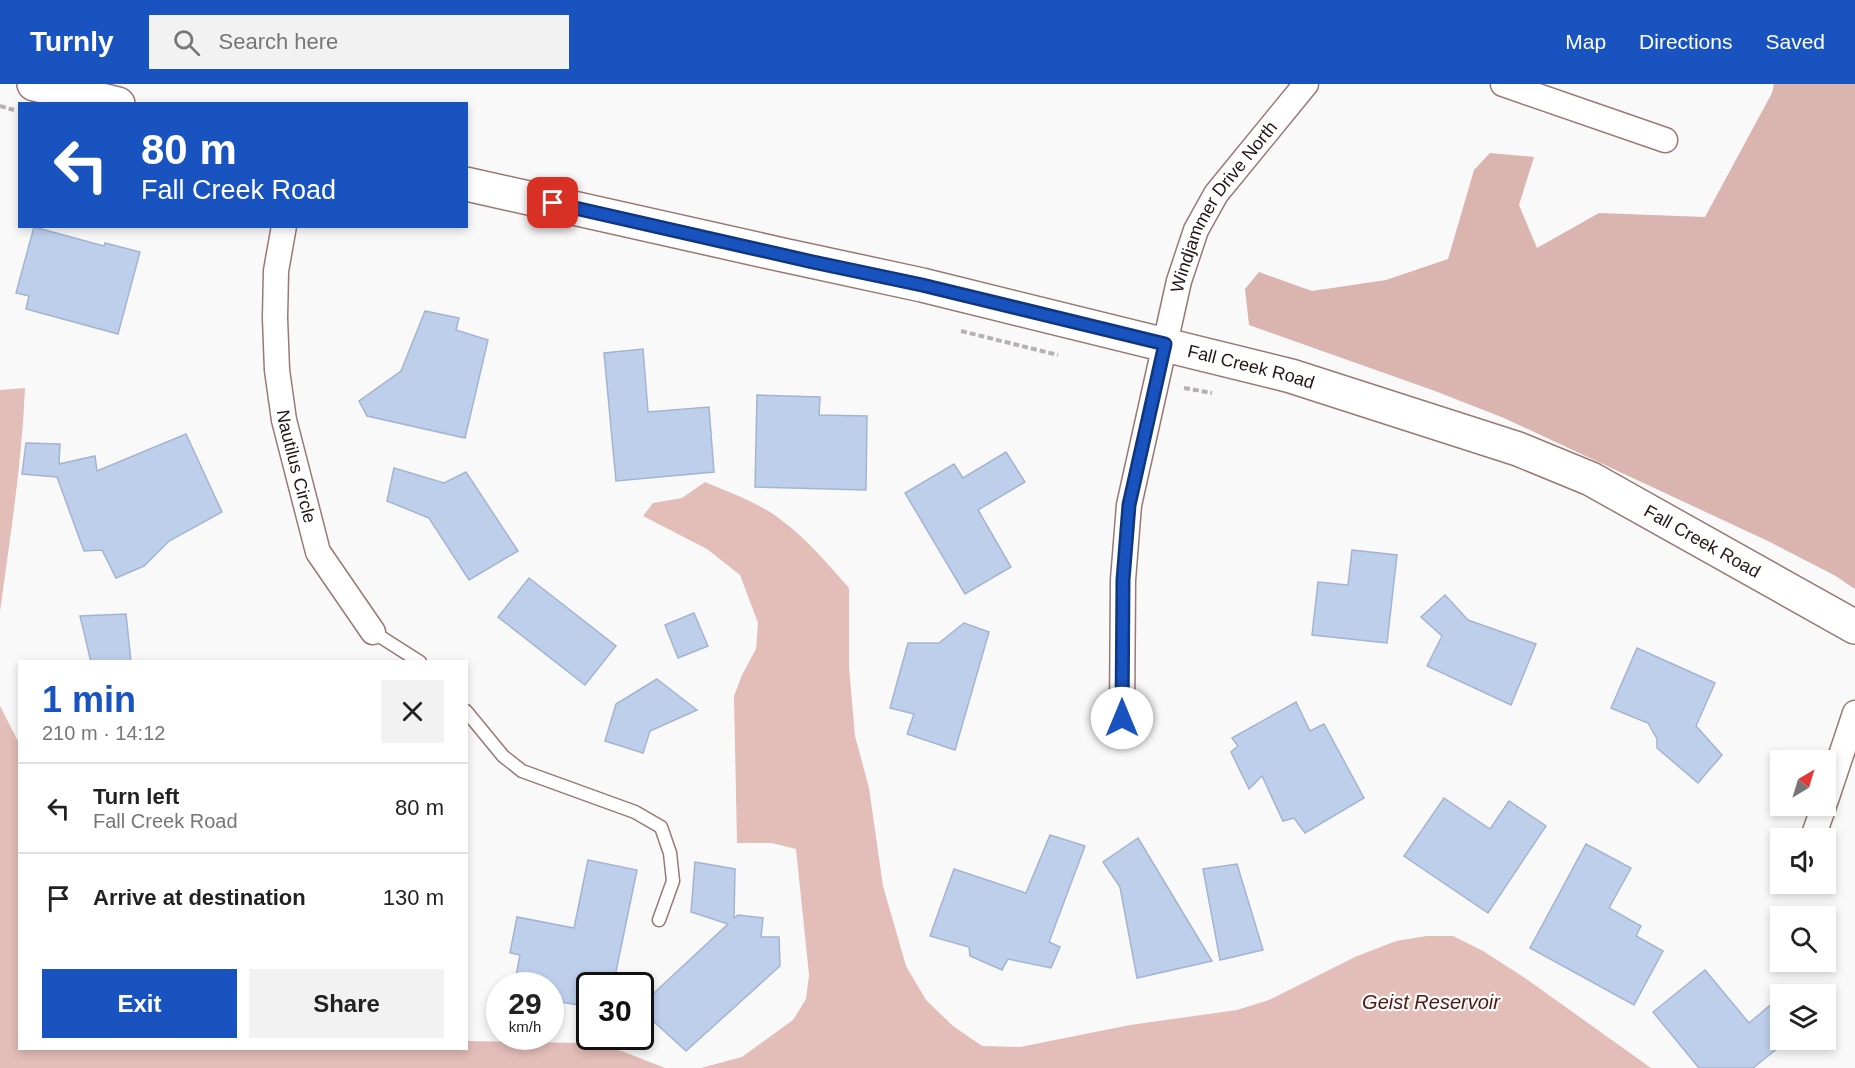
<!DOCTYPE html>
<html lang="en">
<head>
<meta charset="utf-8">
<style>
	body { margin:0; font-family:Helvetica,sans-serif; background:#f2f2f2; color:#222; height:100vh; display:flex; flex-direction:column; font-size:22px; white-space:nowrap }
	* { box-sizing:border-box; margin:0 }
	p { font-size:20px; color:#767676 }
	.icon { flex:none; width:33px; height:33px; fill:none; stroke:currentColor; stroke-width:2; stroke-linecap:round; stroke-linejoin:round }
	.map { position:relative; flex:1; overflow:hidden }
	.details { position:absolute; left:18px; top:576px; width:450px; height:390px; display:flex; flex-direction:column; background:#fff; border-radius:0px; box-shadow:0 3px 9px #0003 }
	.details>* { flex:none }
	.top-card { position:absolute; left:18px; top:18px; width:450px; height:126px; border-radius:0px; box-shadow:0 3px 9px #0003; background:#1953c0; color:#fff; overflow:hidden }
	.needle { width:39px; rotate:38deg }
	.buttons { position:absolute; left:1770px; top:666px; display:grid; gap:12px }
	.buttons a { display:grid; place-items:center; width:66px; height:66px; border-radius:0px; background:#fff; box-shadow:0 3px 9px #0003; font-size:30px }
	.speed { position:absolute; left:486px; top:888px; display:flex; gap:12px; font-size:30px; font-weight:700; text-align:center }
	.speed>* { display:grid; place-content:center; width:78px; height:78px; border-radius:50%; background:#fff; box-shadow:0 3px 9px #0003; line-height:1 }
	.speed small { font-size:15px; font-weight:400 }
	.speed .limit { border:3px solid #111; border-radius:9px; background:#fff; color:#111 }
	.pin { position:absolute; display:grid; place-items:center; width:51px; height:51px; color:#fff; margin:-26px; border-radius:12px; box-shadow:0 3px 9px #0006 }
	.me { position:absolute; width:66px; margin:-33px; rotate:0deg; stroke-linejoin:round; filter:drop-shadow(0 0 4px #0008) }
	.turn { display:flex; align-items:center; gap:21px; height:126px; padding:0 24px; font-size:27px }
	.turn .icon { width:78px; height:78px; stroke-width:2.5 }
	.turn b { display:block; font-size:42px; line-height:51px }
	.round { display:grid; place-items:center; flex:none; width:63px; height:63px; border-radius:0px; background:#f2f2f2 }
	.headline { display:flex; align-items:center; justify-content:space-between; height:102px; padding:0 24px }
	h1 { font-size:36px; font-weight:700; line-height:45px; color:#1953c0 }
	.cta { display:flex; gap:12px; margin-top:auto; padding:12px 24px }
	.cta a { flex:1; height:69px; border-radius:0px; background:#1953c0; color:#fff; font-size:24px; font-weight:700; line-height:69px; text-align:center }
	.cta a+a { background:#f2f2f2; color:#222 }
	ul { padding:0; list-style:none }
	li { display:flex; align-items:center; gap:18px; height:90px; padding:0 24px; border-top:2px solid #e0e0e0 }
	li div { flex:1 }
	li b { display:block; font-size:22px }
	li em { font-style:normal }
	header { display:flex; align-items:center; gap:36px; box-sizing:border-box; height:84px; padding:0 30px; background:#1953c0; color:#fff }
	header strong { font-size:28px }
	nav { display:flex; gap:33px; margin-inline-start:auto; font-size:21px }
	.search { width:420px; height:54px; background:#f2f2f2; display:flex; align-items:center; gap:15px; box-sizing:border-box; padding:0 21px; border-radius:0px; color:#767676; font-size:22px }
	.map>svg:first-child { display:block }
	.forest { fill:#dab4af }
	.water { fill:#e3bdb8 }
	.building { fill:#becfec; stroke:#a4b4d0; stroke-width:1.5 }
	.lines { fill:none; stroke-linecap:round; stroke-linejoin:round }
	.lane-casing { stroke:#9a7873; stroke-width:15 }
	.street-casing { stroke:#9a7873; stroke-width:27 }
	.primary-casing { stroke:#9a7873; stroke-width:36 }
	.path { stroke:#b5b1b0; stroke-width:4; stroke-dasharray:6 3; stroke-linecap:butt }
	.lane { stroke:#fff; stroke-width:12 }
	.street { stroke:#fff; stroke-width:24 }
	.primary { stroke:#fff; stroke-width:33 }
	.route-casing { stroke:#10367d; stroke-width:15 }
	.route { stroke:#1953c0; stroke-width:10 }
	.labels { text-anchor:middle; stroke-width:4.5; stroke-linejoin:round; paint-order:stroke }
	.street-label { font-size:18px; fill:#241615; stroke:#f9f9f9 }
	.water-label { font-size:20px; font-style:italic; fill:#4b1a17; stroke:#f9f9f9 }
</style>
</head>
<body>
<header>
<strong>Turnly</strong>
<div class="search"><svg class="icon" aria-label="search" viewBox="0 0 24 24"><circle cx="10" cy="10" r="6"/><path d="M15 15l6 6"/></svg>Search here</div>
<nav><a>Map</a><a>Directions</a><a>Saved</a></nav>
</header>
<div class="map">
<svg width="1855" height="984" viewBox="0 0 1855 984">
	<rect width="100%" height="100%" fill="#f9f9f9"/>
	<!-- forest -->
	<path class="forest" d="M1774,0h81v505l-21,-14 -64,-33 -266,-124 -69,-27 -186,-66 -4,-36 14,-17 53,19 74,-11 62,-21 26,-89 16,-17 44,4 -15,48 18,43 62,-35 106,4 67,-124z"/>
	<!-- water -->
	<g class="water">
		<path d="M25,304c-3,75 -15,149 -25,224v-222z"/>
		<path d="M705,398c24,10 54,21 75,37 26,19 48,45 69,69v79l6,69 14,52 14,98 23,80 20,34 27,26 29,20 38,1 110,-22 107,-15 32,-10 86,-43 41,-16 31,-5h26l30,15 42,27 126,90h-950l41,-11 51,-37 13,-21 3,-24 -13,-126 -24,-6h-35l-3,-147 8,-21 14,-26 2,-26 -18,-48 -33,-26 -64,-33 10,-13 29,-5z"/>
		<path d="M0,622l19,37 1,305h446l1,-7 117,2 38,8 43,17h-665z"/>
	</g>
	<!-- building -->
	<g class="building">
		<path d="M34,143l70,19 1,-3 35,9 -22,82 -92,-25 3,-13 -13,-3z"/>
		<path d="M425,227l34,7 -3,12 32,10 -23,98 -98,-22 -8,-15 42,-30z"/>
		<path d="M643,265l5,63 61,-5 5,65 -98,9 -12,-128z"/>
		<path d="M757,311l63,2 -1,18 48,1 -1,74 -111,-3z"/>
		<path d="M186,350l36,78 -53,29 -25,25 -28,12 -14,-28 -18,1 -27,-74 -35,-3 4,-31 34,1 -1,20 36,-8 2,15z"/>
		<path d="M1006,368l19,30 -47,28 33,57 -46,27 -60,-101 49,-29 9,14z"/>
		<path d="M394,384l50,15 22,-11 52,79 -49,29 -40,-62 -42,-17z"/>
		<path d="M1352,466l45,5 -10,88 -75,-8 6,-53 30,3z"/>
		<path d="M529,494l87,68 -31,39 -87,-68z"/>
		<path d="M1445,511l23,25 68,24 -25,61 -84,-39 15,-30 -21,-19z"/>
		<path d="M694,529l14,33 -30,12 -13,-33z"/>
		<path d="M126,530l5,48h-40l-11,-46z"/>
		<path d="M964,539l25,9 -34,118 -48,-16 7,-20 -24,-6 18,-65h31z"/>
		<path d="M1637,564l78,35 -19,43 26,29 -24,28 -41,-35v-9l-9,-16 -37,-15z"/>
		<path d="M657,595l40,31 -47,21 -7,22 -38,-12 11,-37z"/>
		<path d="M1296,618l14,29 14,-7 40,74 -59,35 -11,-15 -11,3 -21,-45 -13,13 -18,-37 7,-6 -6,-8z"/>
		<path d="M1444,714l46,31 19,-28 37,25 -58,87 -84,-57z"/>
		<path d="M1050,751l35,11 -36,96 11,5 -9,21 -43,-9 -6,11 -32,-14 -1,-9 -39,-11 24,-67 72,24z"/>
		<path d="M1138,754l74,123 -75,17 -17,-91 -17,-25z"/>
		<path d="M1586,760l45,24 -22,40 32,18 -5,10 27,15 -29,54 -104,-57z"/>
		<path d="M588,776l49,10 -24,116h-23v21l-40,-7v-14h-36l6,-31 -10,-2 7,-36 57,11z"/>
		<path d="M695,778l40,7 -1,49 4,-3 25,3 -2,19h18l1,29 -94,85 -46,-42v-3l88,-82 -37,-12z"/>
		<path d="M1237,780l26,86 -43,10 -17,-91z"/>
		<path d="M1705,886l44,53 31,-26v43h8l-35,28h-54l-46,-56z"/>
	</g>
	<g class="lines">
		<defs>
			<g id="lane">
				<path d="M373,548l47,30"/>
				<path d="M466,627l37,45 19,15 113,41 26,15 9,26 3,28 -14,39"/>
			</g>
			<g id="street">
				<path d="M1503,0l162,56"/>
				<path id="s1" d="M284,142l-8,45 -1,47 2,52 7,50 34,132 55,80"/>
				<path id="s2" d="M1122,634l1,-138 6,-75 50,-224 17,-51 20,-36 90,-110"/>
				<path d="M1826,716l29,-87"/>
				<path d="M1813,753l11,-31"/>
			</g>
			<g id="primary">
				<path d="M34,0l84,20"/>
				<path id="s3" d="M466,100l317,71 139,30 369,91 227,73 73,30 264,148"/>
			</g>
		</defs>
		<!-- lane casing -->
		<use href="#lane" class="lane-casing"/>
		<!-- street casing -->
		<use href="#street" class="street-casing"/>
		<!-- primary casing -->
		<use href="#primary" class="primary-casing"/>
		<!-- path -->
		<g class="path">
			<path d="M0,22l14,4"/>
			<path d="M961,247l97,24"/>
			<path d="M1184,304l28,5"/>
		</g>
		<!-- lane -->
		<use href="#lane" class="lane"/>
		<!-- street -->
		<use href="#street" class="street"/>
		<!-- primary -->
		<use href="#primary" class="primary"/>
	</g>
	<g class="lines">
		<defs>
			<path id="route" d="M553,119l260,59 109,23 243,59 -36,161 -6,75 -1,138"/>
		</defs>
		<!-- route casing -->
		<use href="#route" class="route-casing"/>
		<!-- route -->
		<use href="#route" class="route"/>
	</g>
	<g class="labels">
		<!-- street labels -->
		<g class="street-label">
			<text dy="6" stroke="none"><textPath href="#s2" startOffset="530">Windjammer Drive North</textPath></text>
			<text dy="6" stroke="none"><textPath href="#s3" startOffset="806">Fall Creek Road</textPath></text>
			<text dy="6" stroke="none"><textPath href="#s1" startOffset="243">Nautilus Circle</textPath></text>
			<text dy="6" stroke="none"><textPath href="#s3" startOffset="1292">Fall Creek Road</textPath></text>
		</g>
		<!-- water labels -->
		<g class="water-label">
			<text x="1431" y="925">Geist Reservoir</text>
		</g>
	</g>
</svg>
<div class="buttons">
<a><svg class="needle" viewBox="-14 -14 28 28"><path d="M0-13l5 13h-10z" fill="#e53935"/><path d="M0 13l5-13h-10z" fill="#767676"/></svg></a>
<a><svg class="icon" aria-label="sound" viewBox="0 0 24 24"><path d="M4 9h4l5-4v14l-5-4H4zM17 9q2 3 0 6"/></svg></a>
<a><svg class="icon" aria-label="search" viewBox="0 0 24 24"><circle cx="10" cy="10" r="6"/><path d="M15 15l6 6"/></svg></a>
<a><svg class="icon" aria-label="layers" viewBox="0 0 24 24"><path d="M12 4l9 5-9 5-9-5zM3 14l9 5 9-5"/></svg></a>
</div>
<div class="speed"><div>29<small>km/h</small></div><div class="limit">30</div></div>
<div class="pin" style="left:553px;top:119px;background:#d93025"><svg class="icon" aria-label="arrive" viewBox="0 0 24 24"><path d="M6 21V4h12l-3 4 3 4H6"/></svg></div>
<svg class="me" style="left:1122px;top:634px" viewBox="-20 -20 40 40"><circle r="19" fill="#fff"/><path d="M0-13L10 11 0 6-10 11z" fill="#1953c0"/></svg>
<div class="top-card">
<div class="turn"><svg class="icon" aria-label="left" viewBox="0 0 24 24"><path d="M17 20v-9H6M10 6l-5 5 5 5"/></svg><div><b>80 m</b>Fall Creek Road</div></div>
</div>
<section class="details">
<div class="headline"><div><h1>1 min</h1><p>210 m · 14:12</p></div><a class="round"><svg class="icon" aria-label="close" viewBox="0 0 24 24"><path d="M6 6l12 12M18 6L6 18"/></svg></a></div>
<ul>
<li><svg class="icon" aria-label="left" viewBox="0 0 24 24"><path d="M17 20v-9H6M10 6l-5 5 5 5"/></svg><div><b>Turn left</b><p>Fall Creek Road</p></div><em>80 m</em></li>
<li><svg class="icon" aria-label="arrive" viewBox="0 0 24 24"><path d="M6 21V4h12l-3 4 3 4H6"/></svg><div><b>Arrive at destination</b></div><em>130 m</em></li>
</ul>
<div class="cta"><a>Exit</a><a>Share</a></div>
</section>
</div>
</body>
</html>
